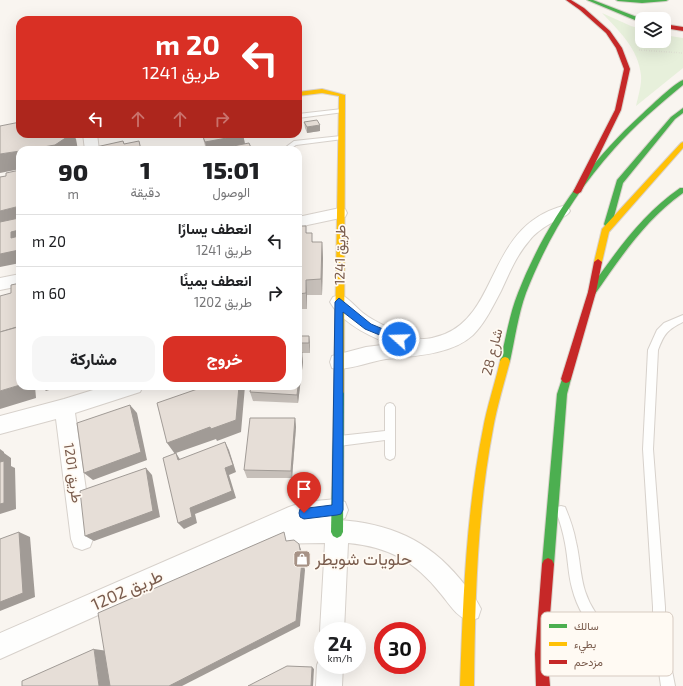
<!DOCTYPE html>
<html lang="ar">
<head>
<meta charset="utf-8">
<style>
	body { margin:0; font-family:"Exo 2",Vazirmatn,sans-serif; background:#f6f6f6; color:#202124; direction:rtl; height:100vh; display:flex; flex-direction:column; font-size:15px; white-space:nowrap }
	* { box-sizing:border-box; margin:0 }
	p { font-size:13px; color:#757577 }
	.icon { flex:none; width:22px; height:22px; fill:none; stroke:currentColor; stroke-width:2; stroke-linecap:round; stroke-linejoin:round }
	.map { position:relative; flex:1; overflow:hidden; direction:ltr }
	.side { position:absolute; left:16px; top:146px; width:286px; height:244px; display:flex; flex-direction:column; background:#fff; border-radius:12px; box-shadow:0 4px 16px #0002; direction:rtl }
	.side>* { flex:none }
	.guide { position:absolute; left:16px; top:16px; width:286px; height:122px; border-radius:12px; box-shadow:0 4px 16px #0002; direction:rtl; background:#d93025; color:#fff; overflow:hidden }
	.controls { position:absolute; left:635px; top:12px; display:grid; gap:8px }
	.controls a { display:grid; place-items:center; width:36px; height:36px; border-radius:8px; background:#fff; box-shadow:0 4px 16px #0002; font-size:20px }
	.speed { position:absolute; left:314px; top:622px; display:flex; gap:8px; font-size:20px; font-weight:700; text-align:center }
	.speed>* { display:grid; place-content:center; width:52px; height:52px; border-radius:50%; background:#fff; box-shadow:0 4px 16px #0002; line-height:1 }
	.speed small { font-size:10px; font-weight:400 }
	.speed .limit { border:6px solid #d22; background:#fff; color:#111 }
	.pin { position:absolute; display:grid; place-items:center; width:34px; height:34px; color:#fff; margin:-41px -17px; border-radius:50% 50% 50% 0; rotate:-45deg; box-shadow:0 0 4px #0007 }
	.pin .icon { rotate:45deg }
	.me { position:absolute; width:44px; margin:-22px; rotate:290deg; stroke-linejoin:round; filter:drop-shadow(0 0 3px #0008) }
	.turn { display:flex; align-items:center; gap:14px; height:84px; padding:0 16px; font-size:18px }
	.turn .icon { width:52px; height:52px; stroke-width:2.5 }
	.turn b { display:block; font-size:28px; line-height:34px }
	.lanes { display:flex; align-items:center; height:38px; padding:0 16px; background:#0003; justify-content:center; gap:20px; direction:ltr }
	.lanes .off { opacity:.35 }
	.eta { display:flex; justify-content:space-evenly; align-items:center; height:68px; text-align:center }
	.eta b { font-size:24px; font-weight:800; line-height:28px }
	.action { display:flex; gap:8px; margin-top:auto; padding:8px 16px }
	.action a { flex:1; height:46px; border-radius:12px; background:#d93025; color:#fff; font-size:16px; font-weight:800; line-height:46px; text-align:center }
	.action a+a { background:#f6f6f6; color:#202124 }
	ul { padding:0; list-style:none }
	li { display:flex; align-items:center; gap:12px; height:52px; padding:0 16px; border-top:1px solid #e0e0e0 }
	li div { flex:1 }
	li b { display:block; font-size:15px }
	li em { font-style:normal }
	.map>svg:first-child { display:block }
	.green { fill:#e7f0db }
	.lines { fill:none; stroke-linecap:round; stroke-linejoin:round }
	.lane-casing { stroke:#d7d1cb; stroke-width:2 }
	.street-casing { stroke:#d7d1cb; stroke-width:2 }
	.fast-casing { stroke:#d9d2cb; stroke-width:2 }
	.slow-casing { stroke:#d9d2cb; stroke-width:2 }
	.jam-casing { stroke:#d9d2cb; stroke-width:2 }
	.path { stroke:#dcd5d0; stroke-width:1.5; stroke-dasharray:0.5 2; stroke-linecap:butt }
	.lane { fill:#fefefd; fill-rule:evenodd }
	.street { fill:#fefefd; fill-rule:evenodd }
	.fast { fill:#4caf50; fill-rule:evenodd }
	.slow { fill:#ffc107; fill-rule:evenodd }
	.jam { fill:#c62828; fill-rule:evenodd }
	.wall { fill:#c6bfb9 }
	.shaded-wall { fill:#a19b96 }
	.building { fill:#e6ded7; stroke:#a19b96 }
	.route { fill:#1a73e8; stroke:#114b97 }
	.labels { text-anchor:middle; stroke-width:3.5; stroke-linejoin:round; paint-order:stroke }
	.street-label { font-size:14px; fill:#7a5c4d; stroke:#fffaf3 }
	.near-poi-label { font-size:17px; fill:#7a5c4d; stroke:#fffaf3; text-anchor:start }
	.near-street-label { font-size:17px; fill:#7a5c4d; stroke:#fffaf3 }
	.key { fill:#fffaf3; stroke:#d7cbc1; stroke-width:1 }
	.key-label { font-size:11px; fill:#7a5c4d }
</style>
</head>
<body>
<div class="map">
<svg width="683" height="686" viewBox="0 0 683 686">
	<rect width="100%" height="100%" fill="#f9f5f0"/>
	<!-- green -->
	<path class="green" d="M602,13l29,13 11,3v12h22v-6l19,3v30l-47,38c2,-9 6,-22 5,-31 -3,-27 -22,-44 -39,-62z"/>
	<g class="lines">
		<defs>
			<g id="lane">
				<path d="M342,109l3,2 -1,1 -46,6v-4z"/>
				<path d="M341,136l2,1v2l-47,6 -7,5h-7l12,-9z"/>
				<path d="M683,315v7c-16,8 -19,12 -25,28l-5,99 12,158v27l10,52h-14l-4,-28c-42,1 -75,-30 -85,-70 -4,-15 -4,-30 -7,-45 -2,-11 -5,-21 -9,-32l1,-4 4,-1 4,1c5,12 9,23 11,35 4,16 4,33 9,49 10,31 37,54 70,55l-2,-12v-27l-10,-158 5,-99 9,-20 7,-7z"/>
				<path d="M390,403l3,1 2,3v48l-1,3 -4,2 -4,-2 -1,-3v-15l-46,6 -4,-2 -1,-3 1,-3 4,-2 46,-5v-24l2,-3z"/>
			</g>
			<g id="street">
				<path d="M83,134h14l2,16h-14z"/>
				<path d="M563,206l5,1 2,4c-3,6 -11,7 -17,11 -9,5 -18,11 -24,19 -13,15 -20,33 -28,50 -8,15 -16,32 -28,44 -22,20 -59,21 -87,24 -14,2 -42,13 -54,9l-2,-6 2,-6 34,-9 24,-3c-21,-8 -48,-21 -60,-42l3,-5c4,-1 7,-2 12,0 6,4 12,11 18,16 11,9 47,26 61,26 7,0 15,-3 21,-5 55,-23 42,-107 118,-128z"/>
				<path d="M340,208l5,1 2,4 -2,4 -47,10v-10z"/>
				<path d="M20,274v12l-20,4v-12z"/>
				<path d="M106,386h37l-3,6 -65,21 18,126 -3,8 -8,3 -8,-3 -3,-8 -15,-120 -56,15v-18l64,-17z"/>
				<path d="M337,499l8,3 3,8 -3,8 -7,2c51,3 90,20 122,59 8,10 16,19 21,30l-3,9 -9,3c-13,-5 -19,-16 -28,-27 -26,-33 -52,-47 -93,-51l-4,88h-21v8l-3,-8 5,-88 -63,1 -3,-1 -259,116v-26l289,-126 15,-5z"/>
				<path d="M323,655v10h20l-1,21h-26l1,-21 4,-9z"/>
			</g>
			<g id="fast">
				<path d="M587,0h6l49,19v4z"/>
				<path d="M616,0h52l-2,1 -24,2 -24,-2z"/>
				<path d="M683,80v5c-24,20 -48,40 -69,64 -37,41 -68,92 -88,144 -8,22 -11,46 -16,68l-2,3 -3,1 -3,-1 -2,-3c6,-22 9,-46 18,-68 26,-67 70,-130 123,-178 10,-9 31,-30 42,-35z"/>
				<path d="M683,108v5l-8,6 -52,64 -11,41 -1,2h-6l-1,-2 13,-44 54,-63z"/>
				<path d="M680,188h3v5c-38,27 -62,64 -88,101h-6l-1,-2 1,-2c27,-38 52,-75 91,-102z"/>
				<path d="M566,375l3,1 2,3 -4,15 -13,170 -2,4 -4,2 -4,-2 -2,-4 15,-170 6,-18z"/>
				<path d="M339,388l3,1 2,3 -1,140 -2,4 -4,2 -4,-2 -2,-4 3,-140 2,-3z"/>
			</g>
			<g id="slow">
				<path d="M322,89l23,6 -1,297 -2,3 -3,1 -3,-1 -2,-3 5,-296 -17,-3 -24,3v-4z"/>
				<path d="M683,142v6l-74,84 -7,30 -1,2h-6l-1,-2 8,-33 79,-86z"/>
				<path d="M505,357l3,1 2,3c-6,23 -13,45 -17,68 -16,84 -18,171 -19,257h-14c3,-86 6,-173 23,-257 4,-23 12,-45 17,-68l2,-3z"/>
			</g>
			<g id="jam">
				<path d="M566,0h5l13,8 26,23 12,17 8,21 -9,41 -40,82 -4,2 -4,-2 42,-82 9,-41 -8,-21 -10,-15 -26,-23z"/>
				<path d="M664,24l19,3v4l-19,-3z"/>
				<path d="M598,259l4,3 -6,30 -25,87 -2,3 -3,1 -3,-1 -2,-3 27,-87 6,-30z"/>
				<path d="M548,558l4,2 2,4 -7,90 3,32h-14l-1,-32 7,-90 2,-4z"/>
			</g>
		</defs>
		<!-- lane casing -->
		<use href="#lane" class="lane-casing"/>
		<!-- street casing -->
		<use href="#street" class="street-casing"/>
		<!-- fast casing -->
		<use href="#fast" class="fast-casing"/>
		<!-- slow casing -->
		<use href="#slow" class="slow-casing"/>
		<!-- jam casing -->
		<use href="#jam" class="jam-casing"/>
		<!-- path -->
		<path class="path" d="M639,50l44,3"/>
		<!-- lane -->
		<use href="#lane" class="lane"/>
		<!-- street -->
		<use href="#street" class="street"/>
		<!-- fast -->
		<use href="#fast" class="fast"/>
		<!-- slow -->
		<use href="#slow" class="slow"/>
		<!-- jam -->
		<use href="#jam" class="jam"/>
	</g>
	<!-- wall -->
	<g class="wall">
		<path d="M304,122l16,9 -13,2 -2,-5z"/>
		<path d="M202,134h41l2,10 7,6h-46z"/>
		<path d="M298,226l9,7 6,9h9l1,16 -1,37h-15v14h-7v27h9l1,10v7h-8l1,9 -5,41 -45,-2 -3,-9 48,-6z"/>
		<path d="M295,418l1,9 -4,51h-45l-3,-8z"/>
	</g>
	<!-- shaded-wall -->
	<g class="shaded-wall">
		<path d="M320,125v6l-13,2v-6z"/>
		<path d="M69,134h4l3,5 2,11h-52z"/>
		<path d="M243,134l3,16h-39l-2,-8z"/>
		<path d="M258,134h8l-8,2z"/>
		<path d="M20,151v18l-20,4v-19z"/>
		<path d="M20,206v57l-20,4v-13l19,-5 -19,-19v-19z"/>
		<path d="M322,242l1,16 -1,37 -1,-16z"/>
		<path d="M306,280l1,15v14l-1,-16z"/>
		<path d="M299,305l1,11v27l-1,-7z"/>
		<path d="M20,326v29l-20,-23z"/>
		<path d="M309,336l1,10v7l-1,-10z"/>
		<path d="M302,352l1,10 -5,41 -1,-8z"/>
		<path d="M20,385v1h15l1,12 -36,11v-18z"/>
		<path d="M41,386h21l-16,5z"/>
		<path d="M239,386h6l-4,46 -24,9 -1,-2 -40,14 5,8 -3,-1 -3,-6 -8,-11z"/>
		<path d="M130,405l7,8 10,47 -54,20 -9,-7z"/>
		<path d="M295,418l1,9 -4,51 -1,-7z"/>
		<path d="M225,442l4,8 7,22 -7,3 7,23 -41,16 2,9 -13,6 -6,-6 12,-15 35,-40z"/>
		<path d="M0,449l4,3v1l7,5v8l4,2 1,41 -16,5z"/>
		<path d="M146,468l6,7 8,42 -66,24 -9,-5z"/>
		<path d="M19,532l11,5 5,60 -35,14v-9z"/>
		<path d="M299,544l3,9 3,17 -5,56 -118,60h-13z"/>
		<path d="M94,649l14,2 5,35h-14z"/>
		<path d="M312,667l2,2 -1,17h-2z"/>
	</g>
	<!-- building -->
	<g class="building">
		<path d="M317,120l3,5 -13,2 -3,-5z"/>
		<path d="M20,122v12h49l1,1 -15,10 -29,5h-6v1l-20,3v-28z"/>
		<path d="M202,134h41v1l-38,7z"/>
		<path d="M123,141l1,3 15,-3 2,9h-45v-3z"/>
		<path d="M249,143l3,7h-40z"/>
		<path d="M20,170v36l-20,5v-34l6,-1v-3z"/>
		<path d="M19,218v12l-8,2v6l8,-2v14l-19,4v-32z"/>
		<path d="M298,226h8v7h6v9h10l-1,37 -15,1v13l-8,1z"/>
		<path d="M20,283v43l-20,6v-36l11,-3v-8z"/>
		<path d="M298,305h1v31h10v7h-11z"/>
		<path d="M18,327l2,28v30l-20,6v-59z"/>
		<path d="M298,352h4l-5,43 -47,-3 1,-6h47z"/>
		<path d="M206,386h33l-3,34 -25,9 -1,-2 -43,16 -10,-40z"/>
		<path d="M130,405l11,47 -57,21 -7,-50z"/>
		<path d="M250,418h45l-4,53 -47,-1z"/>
		<path d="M225,442l8,23 -8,3 7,23 -42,17 2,9 -14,6 -15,-65 13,-5 2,7z"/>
		<path d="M4,461v42l-4,1v-42z"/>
		<path d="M146,468l7,43 -68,25 -5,-45z"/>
		<path d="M19,532l4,61 -23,9v-63z"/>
		<path d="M284,532l2,9 8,-1 5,4 3,17 -6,60 -127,65h-59l-12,-73z"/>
		<path d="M94,649l5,37h-77v-5z"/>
		<path d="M287,666l25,1 -1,19h-63z"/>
	</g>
	<!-- route -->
	<path class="route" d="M339,298l32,26 31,13 2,2 -5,4 -34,-14 -22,-17v198l-2,4 -4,1 -33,4 -4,-2 -1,-4 1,-4 32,-4 3,-203z"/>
	<!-- icons -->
	<defs>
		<symbol id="shop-square" viewBox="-11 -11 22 22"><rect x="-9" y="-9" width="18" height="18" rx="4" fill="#a69286" stroke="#fffaf3"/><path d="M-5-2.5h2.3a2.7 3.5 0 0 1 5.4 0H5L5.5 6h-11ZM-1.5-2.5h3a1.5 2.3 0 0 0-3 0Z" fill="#fff"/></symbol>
	</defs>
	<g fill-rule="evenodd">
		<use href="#shop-square" x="292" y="549" width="20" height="20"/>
	</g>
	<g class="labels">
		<!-- street labels -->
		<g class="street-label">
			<text transform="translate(340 255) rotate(-89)" y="5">طريق 1241</text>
			<text transform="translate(492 352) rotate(-76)" y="5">شارع 28</text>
			<text transform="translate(73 473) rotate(82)" y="5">طريق 1201</text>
		</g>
		<!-- near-poi labels -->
		<g class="near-poi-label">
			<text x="315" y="565">حلويات شويطر</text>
		</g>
		<!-- near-street labels -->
		<g class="near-street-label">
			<text transform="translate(127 590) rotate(-24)" y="6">طريق 1202</text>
		</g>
	</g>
	<!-- legend -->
	<rect x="541" y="612" width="132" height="64" rx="6" class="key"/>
	<rect x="549" y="624" width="18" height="4" fill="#4caf50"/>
	<rect x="549" y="642" width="18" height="4" fill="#ffc107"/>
	<rect x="549" y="660" width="18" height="4" fill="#c62828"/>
	<g class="key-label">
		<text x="574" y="630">سالك</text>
		<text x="574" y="648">بطيء</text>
		<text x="574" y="666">مزدحم</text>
	</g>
</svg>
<div class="controls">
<a><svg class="icon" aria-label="layers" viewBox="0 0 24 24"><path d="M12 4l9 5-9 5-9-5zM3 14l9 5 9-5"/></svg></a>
</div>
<div class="speed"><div>24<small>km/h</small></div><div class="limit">30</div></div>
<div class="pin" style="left:304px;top:513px;background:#d93025"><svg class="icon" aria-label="arrive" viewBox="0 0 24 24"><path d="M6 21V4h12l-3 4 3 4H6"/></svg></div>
<svg class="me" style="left:399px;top:339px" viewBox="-20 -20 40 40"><circle r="17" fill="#1a73e8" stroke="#fff" stroke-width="3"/><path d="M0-11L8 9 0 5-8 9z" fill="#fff"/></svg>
<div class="guide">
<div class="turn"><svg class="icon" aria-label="left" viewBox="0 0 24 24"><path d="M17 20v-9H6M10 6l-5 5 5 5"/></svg><div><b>20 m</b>طريق 1241</div></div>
<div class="lanes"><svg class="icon" aria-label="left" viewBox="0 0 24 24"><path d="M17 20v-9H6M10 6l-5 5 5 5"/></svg><svg class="icon off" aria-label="ahead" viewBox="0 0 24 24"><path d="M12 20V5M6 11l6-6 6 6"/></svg><svg class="icon off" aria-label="ahead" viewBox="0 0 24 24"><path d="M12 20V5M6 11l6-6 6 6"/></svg><svg class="icon off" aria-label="right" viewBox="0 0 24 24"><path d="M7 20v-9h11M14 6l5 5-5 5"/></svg></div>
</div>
<section class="side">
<div class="eta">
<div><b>15:01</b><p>الوصول</p></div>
<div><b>1</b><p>دقيقة</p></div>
<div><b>90</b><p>m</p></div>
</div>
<ul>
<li><svg class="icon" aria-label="left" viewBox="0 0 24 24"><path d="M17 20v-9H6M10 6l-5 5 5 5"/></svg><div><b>انعطف يسارًا</b><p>طريق 1241</p></div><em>20 m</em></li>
<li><svg class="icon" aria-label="right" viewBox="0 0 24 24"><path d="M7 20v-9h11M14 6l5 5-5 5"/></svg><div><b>انعطف يمينًا</b><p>طريق 1202</p></div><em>60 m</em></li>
</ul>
<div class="action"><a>خروج</a><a>مشاركة</a></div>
</section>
</div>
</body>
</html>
